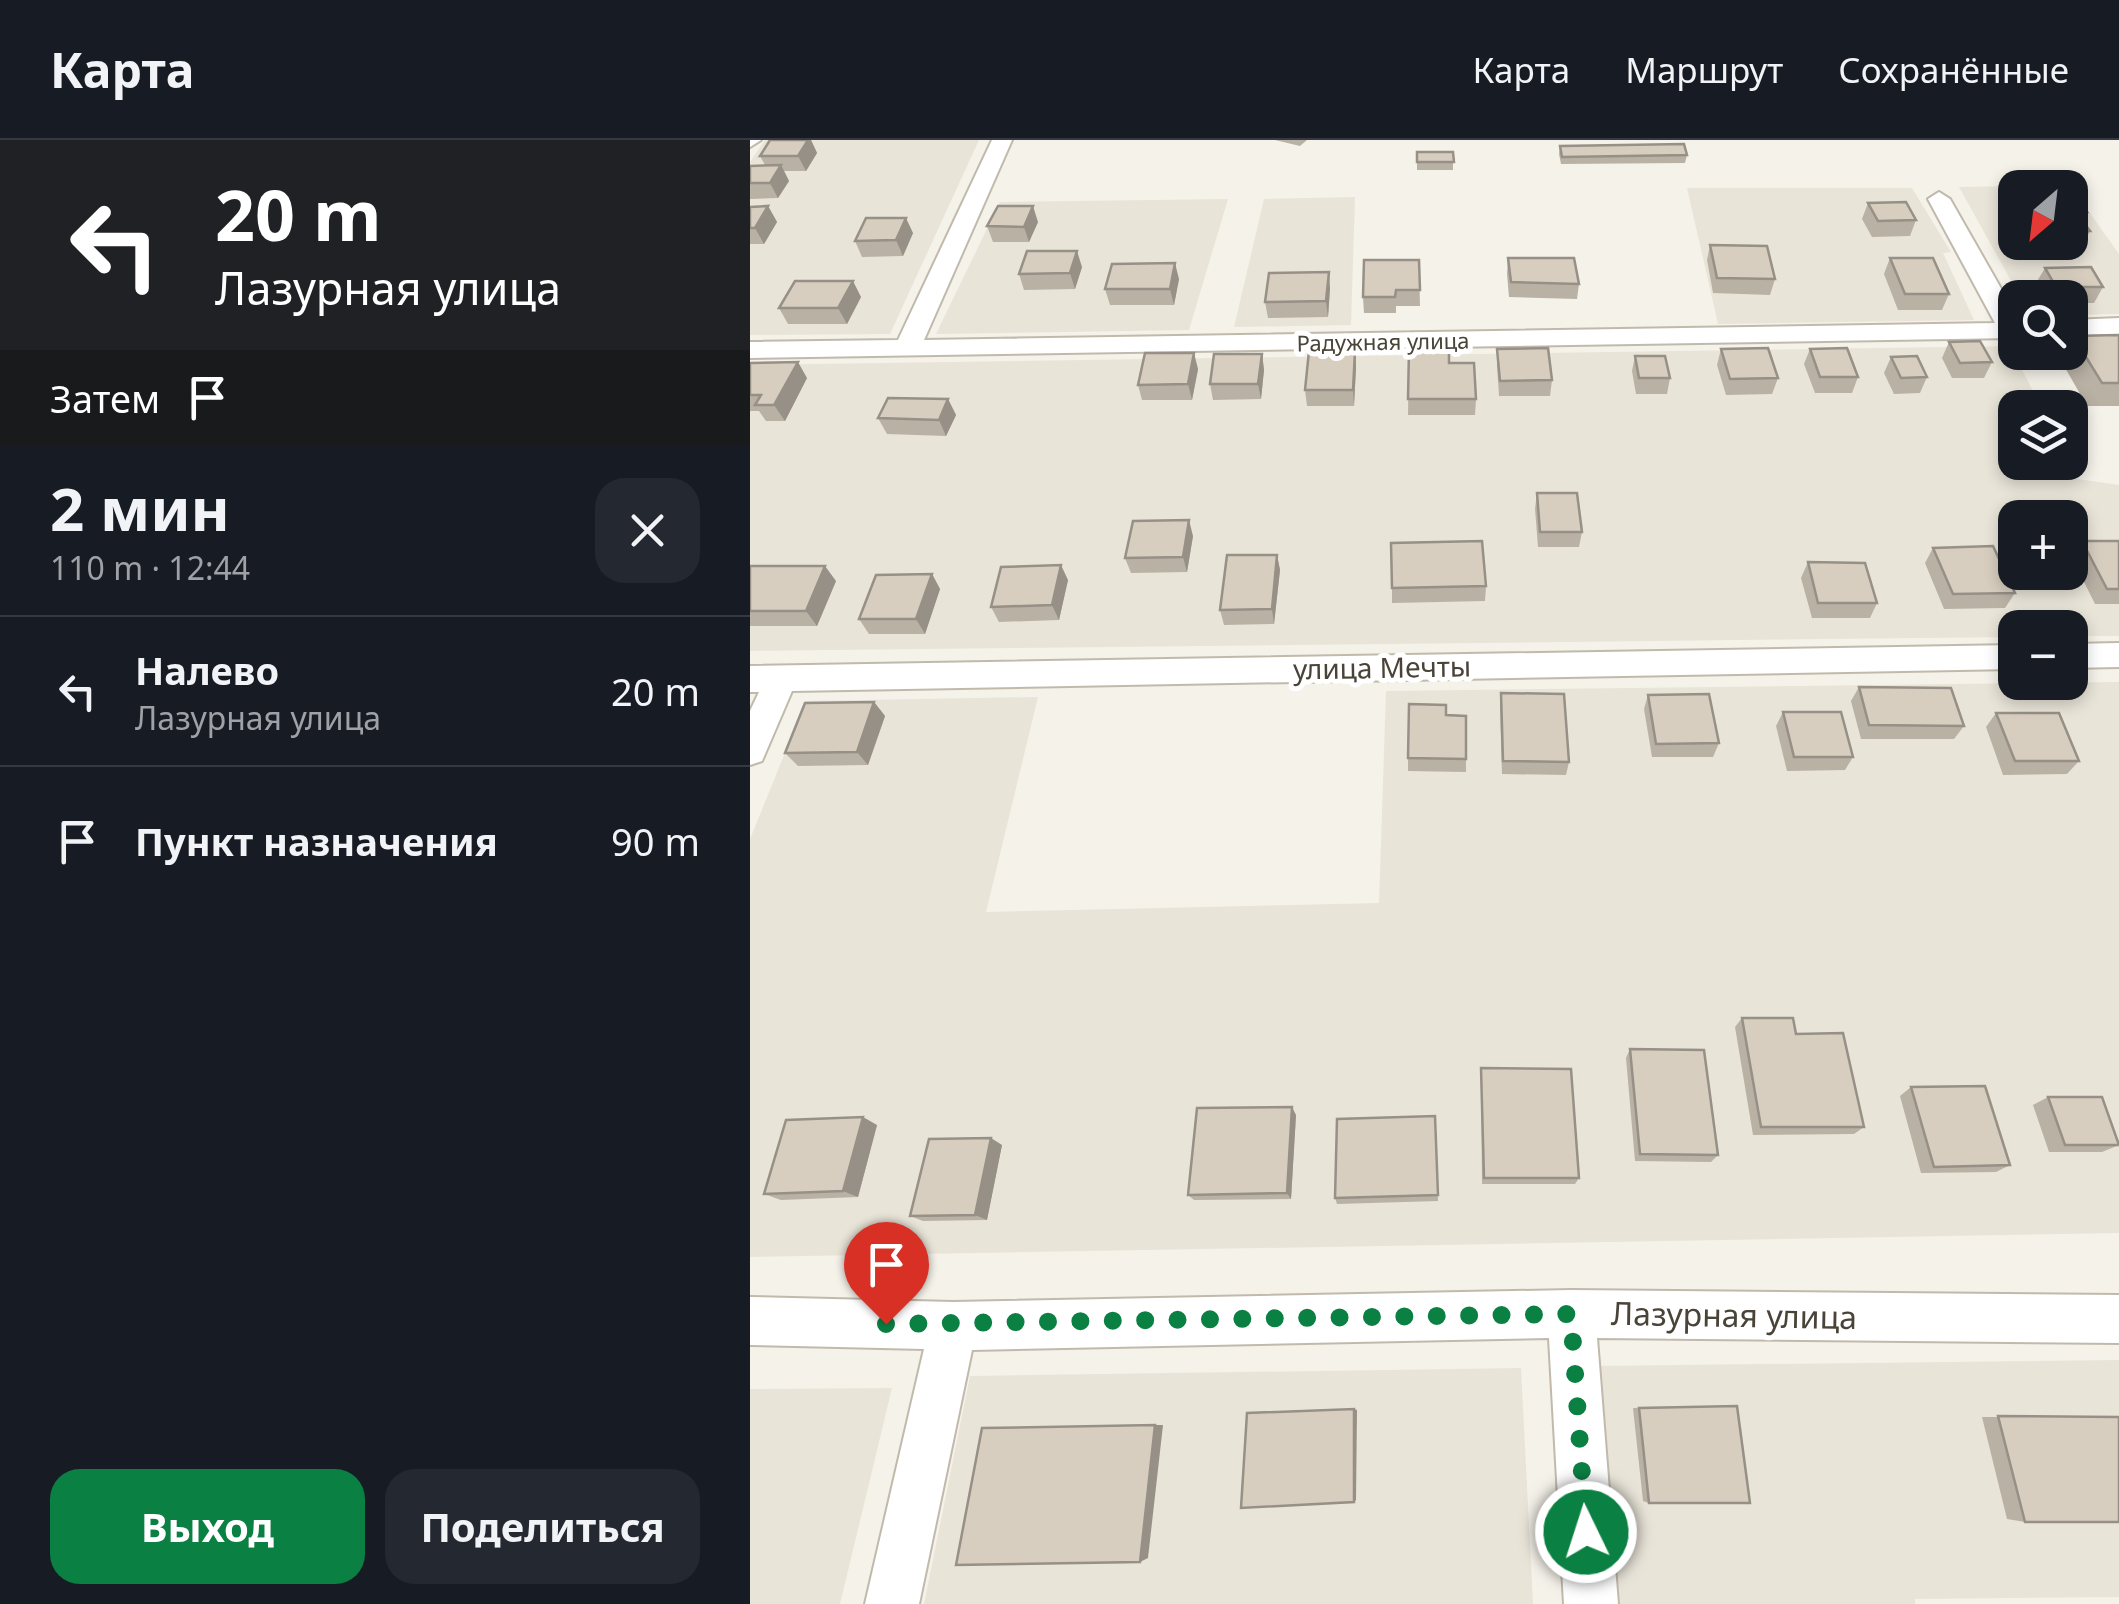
<!DOCTYPE html>
<html lang="ru">
<head>
<meta charset="utf-8">
<style>
	body { margin:0; font-family:"Noto Sans",sans-serif; background:#242831; color:#f1f3f6; height:100vh; display:flex; flex-direction:column; font-size:38px; white-space:nowrap }
	* { box-sizing:border-box; margin:0 }
	p { font-size:32px; color:#9ea1a6 }
	.icon { flex:none; width:55px; height:55px; fill:none; stroke:currentColor; stroke-width:2; stroke-linecap:round; stroke-linejoin:round }
	.map { position:relative; flex:1; overflow:hidden }
	.sheet { display:flex; flex-direction:column; background:#171b24; width:750px }
	.sheet>* { flex:none }
	.banner { background:#202124; color:#fff; overflow:hidden }
	.needle { width:65px; rotate:208deg }
	.controls { position:absolute; left:1248px; top:30px; display:grid; gap:20px }
	.controls a { display:grid; place-items:center; width:90px; height:90px; border-radius:20px; background:#171b24; box-shadow:0 5px 15px #0003; font-size:50px }
	.pin { position:absolute; display:grid; place-items:center; width:85px; height:85px; color:#fff; margin:-102px -42px; border-radius:50% 50% 50% 0; rotate:-45deg; box-shadow:0 0 10px #0007 }
	.pin .icon { rotate:45deg }
	.me { position:absolute; width:110px; margin:-55px; rotate:356deg; stroke-linejoin:round; filter:drop-shadow(0 0 8px #0008) }
	.turn { display:flex; align-items:center; gap:35px; height:210px; padding:0 50px; font-size:45px }
	.turn .icon { width:130px; height:130px; stroke-width:2.5 }
	.turn b { display:block; font-size:70px; line-height:85px }
	.then { display:flex; align-items:center; height:95px; padding:0 50px; background:#0003; gap:20px; font-size:38px }
	.round { display:grid; place-items:center; flex:none; width:105px; height:105px; border-radius:30px; background:#242831 }
	.head { display:flex; align-items:center; justify-content:space-between; height:170px; padding:0 50px }
	h1 { font-size:60px; font-weight:700; line-height:75px }
	.primary-button { display:flex; gap:20px; margin-top:auto; padding:20px 50px }
	.primary-button a { flex:1; height:115px; border-radius:30px; background:#0b8043; color:#fff; font-size:40px; font-weight:700; line-height:115px; text-align:center }
	.primary-button a+a { background:#242831; color:#f1f3f6 }
	ul { padding:0; list-style:none }
	li { display:flex; align-items:center; gap:30px; height:150px; padding:0 50px; border-top:2px solid #363941 }
	li div { flex:1 }
	li b { display:block; font-size:38px }
	li em { font-style:normal }
	header { display:flex; align-items:center; gap:60px; box-sizing:border-box; height:140px; padding:0 50px; background:#171b24; border-bottom:2px solid #363941 }
	header strong { font-size:48px }
	nav { display:flex; gap:55px; margin-inline-start:auto; font-size:35px }
	main { display:flex; flex:1; min-height:0 }
	.map>svg:first-child { display:block }
	.residential { fill:#e9e4d8; fill-rule:evenodd }
	.lines { fill:none; stroke-linecap:round; stroke-linejoin:round }
	.minor-casing { stroke:#c1baac; stroke-width:4 }
	.minor { fill:#fff; fill-rule:evenodd }
	.wall { fill:#b9b1a4 }
	.shaded-wall { fill:#969086 }
	.building { fill:#d7cebf; stroke:#969086; stroke-width:2.5 }
	.route { stroke:#0b8043; stroke-width:18; stroke-dasharray:0 32.4 }
	.labels { text-anchor:middle; stroke-width:10; stroke-linejoin:round; paint-order:stroke }
	.far-street-label { font-size:22px; fill:#494338; stroke:#fff }
	.street-label { font-size:28px; fill:#494338; stroke:#fff }
	.near-street-label { font-size:32px; fill:#494338; stroke:#fff }
</style>
</head>
<body>
<header>
<strong>Карта</strong>
<nav><a>Карта</a><a>Маршрут</a><a>Сохранённые</a></nav>
</header>
<main>
<section class="sheet">
<div class="banner">
<div class="turn"><svg class="icon" aria-label="left" viewBox="0 0 24 24"><path d="M17 20v-9H6M10 6l-5 5 5 5"/></svg><div><b>20 m</b>Лазурная улица</div></div>
<div class="then">Затем<svg class="icon" aria-label="arrive" viewBox="0 0 24 24"><path d="M6 21V4h12l-3 4 3 4H6"/></svg></div>
</div>
<div class="head"><div><h1>2 мин</h1><p>110 m · 12:44</p></div><a class="round"><svg class="icon" aria-label="close" viewBox="0 0 24 24"><path d="M6 6l12 12M18 6L6 18"/></svg></a></div>
<ul>
<li><svg class="icon" aria-label="left" viewBox="0 0 24 24"><path d="M17 20v-9H6M10 6l-5 5 5 5"/></svg><div><b>Налево</b><p>Лазурная улица</p></div><em>20 m</em></li>
<li><svg class="icon" aria-label="arrive" viewBox="0 0 24 24"><path d="M6 21V4h12l-3 4 3 4H6"/></svg><div><b>Пункт назначения</b></div><em>90 m</em></li>
</ul>
<div class="primary-button"><a>Выход</a><a>Поделиться</a></div>
</section>
<div class="map">
<svg width="1369" height="1464" viewBox="0 0 1369 1464">
	<rect width="100%" height="100%" fill="#f5f2ea"/>
	<!-- residential -->
	<g class="residential">
		<path d="M15,0h214l-89,194 -140,1v-173z"/>
		<path d="M1320,45l49,69v60l-49,1v-17l-50,-1 -61,-110zM1265,48h55v54h-55z"/>
		<path d="M937,48h225l39,64 -8,1 31,67 -256,4z"/>
		<path d="M605,57l-4,128 -117,2 30,-128z"/>
		<path d="M478,59l-39,131 -253,4 64,-132z"/>
		<path d="M1260,206l31,61 -26,1v54l53,1 9,16 42,6v151h-49v-8h-55v9l-1265,14v-286zM1265,378h55v54h-55z"/>
		<path d="M1369,542v551l-1369,24v-418l56,-138 232,-4 -52,215 393,-9 7,-212z"/>
		<path d="M1369,1220v237l-204,2v5h-301l-21,-238z"/>
		<path d="M771,1228l12,236h-609l46,-228z"/>
		<path d="M142,1248l-52,216h-90v-215z"/>
	</g>
	<g class="lines">
		<defs>
			<g id="minor">
				<path d="M0,0h11l-11,7z"/>
				<path d="M242,0h20l-88,200 1071,-17 -67,-124 11,-7 11,7 65,114v25l-1265,20v-16l148,-2z"/>
				<path d="M1369,178v16l-49,2v-16z"/>
				<path d="M1369,503v24l-49,1v-24z"/>
				<path d="M1265,505v24l-1223,22 -30,70 -12,4v-54l9,-19h-9v-26z"/>
				<path d="M821,1150l548,5v48l-522,-5 21,266h-54l-15,-266 -577,12 -53,254h-54l59,-255 -174,-4v-48l203,5z"/>
			</g>
		</defs>
		<!-- minor casing -->
		<use href="#minor" class="minor-casing"/>
		<!-- minor -->
		<use href="#minor" class="minor"/>
	</g>
	<!-- wall -->
	<g class="wall">
		<path d="M20,0h41l6,13 -11,18h-22l5,10 -11,17 -28,1v-33l15,-1 -5,-9z"/>
		<path d="M525,0h32l-7,6z"/>
		<path d="M810,6l127,9 -2,8 -124,1 -2,-10z"/>
		<rect x="667" y="12" width="36" height="18"/>
		<path d="M1320,60l17,12 -5,8 8,11 -8,16 -43,1 -4,-6h35z"/>
		<path d="M1118,63l48,17 -6,16 -38,1 -10,-18z"/>
		<path d="M18,66l9,16 -13,22h-14v-37z"/>
		<path d="M288,82l-9,20h-36l-6,-16z"/>
		<path d="M163,93l-10,23 -41,1 -7,-16z"/>
		<path d="M960,105l65,34 -5,16 -57,-2 -6,-33z"/>
		<path d="M758,118l71,26 -2,15 -68,-2 -2,-23z"/>
		<path d="M1140,118l59,36 -7,16h-44l-14,-36z"/>
		<path d="M669,120l1,46h-24v7h-32l-1,-16z"/>
		<path d="M332,127l-7,22 -51,1 -5,-16z"/>
		<path d="M1295,128l58,19 -9,16h-24v-5h-26l-8,-15z"/>
		<path d="M429,139l-5,26h-64l-5,-16z"/>
		<path d="M580,148l-2,29 -60,1 -3,-16z"/>
		<path d="M111,157l-14,27h-59l-9,-16z"/>
		<path d="M1369,195v71h-32l-27,-47 3,-7h7v-11l3,-5z"/>
		<path d="M1199,202l43,20 -8,16h-32l-10,-20z"/>
		<path d="M659,209l40,14 27,36 -1,16h-67z"/>
		<path d="M747,209l55,31 -2,16h-51l-2,-31z"/>
		<path d="M971,209l57,29 -6,16 -46,1 -9,-30z"/>
		<path d="M1060,209l48,28 -6,16h-37l-11,-29z"/>
		<path d="M605,211l1,16 -2,39h-47l-2,-16z"/>
		<path d="M512,214l2,16 -3,29 -48,1 -3,-16z"/>
		<path d="M885,216l35,22 -3,16h-31l-4,-23z"/>
		<path d="M1141,217l36,20 -7,16 -26,1 -10,-21z"/>
		<path d="M0,223l57,15 -22,43h-19l-7,-10h-9z"/>
		<path d="M448,229l-6,31h-50l-4,-15z"/>
		<path d="M198,259l8,16 -10,21 -59,-2 -9,-16z"/>
		<path d="M787,353l45,39 -3,15h-41l-3,-38z"/>
		<path d="M443,396l-6,36 -56,1 -6,-15z"/>
		<path d="M1332,401h37v63h-24l-24,-48z"/>
		<path d="M1183,408l82,45 -10,15 -61,1 -19,-46z"/>
		<path d="M527,415l3,15 -6,54 -50,1 -4,-15z"/>
		<path d="M1058,422l69,41 -7,15h-58l-11,-40z"/>
		<path d="M0,426l86,15 -19,45h-67z"/>
		<path d="M182,434l8,15 -15,45h-56l-10,-15z"/>
		<path d="M318,440l-9,40 -60,2 -8,-15z"/>
		<path d="M736,446l-1,15 -93,2v-15z"/>
		<path d="M1109,547l105,39 -10,13h-93l-10,-38z"/>
		<path d="M751,553l68,69 -3,13 -64,-1 -2,-67z"/>
		<path d="M898,555l71,48 -6,14h-61l-8,-48z"/>
		<path d="M124,562l11,14 -17,49 -70,1 -13,-13z"/>
		<path d="M1033,572l70,45 -8,13 -58,1 -11,-45z"/>
		<path d="M1246,573l83,48 -12,13 -64,1 -17,-48z"/>
		<path d="M696,575l20,44v13l-58,-1v-13z"/>
		<path d="M992,878l54,16 68,93 -10,7 -101,1 -18,-108z"/>
		<path d="M880,909l88,106 -7,7 -76,-1 -9,-103z"/>
		<path d="M731,928l98,110 -4,6h-93z"/>
		<path d="M1161,947l99,78 -14,7 -75,1 -21,-77z"/>
		<path d="M1298,957l71,48 -17,7h-53l-16,-47z"/>
		<path d="M546,975l-5,84 -97,1 -6,-5z"/>
		<path d="M685,976l3,85 -101,3 -2,-6z"/>
		<path d="M127,985l-19,72 -77,3 -17,-6z"/>
		<path d="M252,1005l-15,75 -64,1 -13,-5z"/>
		<path d="M987,1266l-88,97 -6,-2 -10,-93z"/>
		<path d="M1232,1277h137l-94,105 -18,-3z"/>
	</g>
	<!-- shaded-wall -->
	<g class="shaded-wall">
		<path d="M58,0h3l6,13 -11,18 -8,-15z"/>
		<path d="M31,25l8,16 -11,17 -8,-15z"/>
		<path d="M18,66l9,16 -13,22 -9,-16z"/>
		<path d="M283,66l5,16 -9,20 -5,-15z"/>
		<path d="M156,78l7,15 -10,23 -7,-16z"/>
		<path d="M327,111l5,16 -7,22 -5,-16z"/>
		<path d="M425,123l4,16 -5,26 -4,-16z"/>
		<path d="M579,132l1,16 -2,29 -2,-16z"/>
		<path d="M103,141l8,16 -14,27 -9,-16z"/>
		<path d="M605,211l1,16 -2,39 -1,-16z"/>
		<path d="M444,213l4,16 -6,31 -4,-16z"/>
		<path d="M512,214l2,16 -3,29 -3,-15z"/>
		<path d="M48,222l9,16 -22,43 -11,-16z"/>
		<path d="M198,259l8,16 -10,21 -7,-16z"/>
		<path d="M439,380l4,16 -6,36 -4,-15z"/>
		<path d="M527,415l3,15 -6,54 -2,-15z"/>
		<path d="M311,425l7,15 -9,40 -7,-15z"/>
		<path d="M75,426l11,15 -19,45 -11,-15z"/>
		<path d="M182,434l8,15 -15,45 -9,-15z"/>
		<path d="M124,562l11,14 -17,49 -11,-13z"/>
		<path d="M542,967l4,8 -5,84 -4,-6z"/>
		<path d="M113,977l14,8 -19,72 -15,-6z"/>
		<path d="M241,998l11,7 -15,75 -12,-5z"/>
		<path d="M604,1269l3,1 -1,90 -2,2z"/>
		<path d="M405,1285h8l-15,133 -8,4z"/>
	</g>
	<!-- building -->
	<g class="building">
		<path d="M20,0h38l-10,16h-38z"/>
		<path d="M934,4l3,11 -125,2 -2,-11z"/>
		<path d="M667,12h36l1,10h-37z"/>
		<path d="M31,25l-11,18h-20v-17z"/>
		<path d="M1320,60h8l9,12h-11l14,19h-20z"/>
		<path d="M1156,62l10,18 -38,1 -10,-18z"/>
		<path d="M18,66l-13,22h-5v-21z"/>
		<path d="M248,66h35l-9,21 -37,-1z"/>
		<path d="M116,78h40l-10,22 -41,1z"/>
		<path d="M960,105l57,1 8,33 -58,-1z"/>
		<path d="M277,111h50l-7,22 -51,1z"/>
		<path d="M758,118h66l5,26 -68,-2z"/>
		<path d="M1140,118h43l16,36h-44z"/>
		<path d="M614,120h55l1,30h-24l-1,7h-32z"/>
		<path d="M425,123l-5,26h-65l7,-25z"/>
		<path d="M1341,127l12,20h-47l-11,-19z"/>
		<path d="M579,132l-3,29 -61,1 4,-29z"/>
		<path d="M45,141h58l-15,27h-59z"/>
		<path d="M1369,195v48h-17l-29,-47z"/>
		<path d="M1230,201l12,21 -32,1 -11,-21z"/>
		<path d="M798,208l4,32 -52,1 -3,-32z"/>
		<path d="M1018,208l10,30 -48,1 -9,-30z"/>
		<path d="M1097,208l11,29h-38l-10,-28z"/>
		<path d="M659,209h40v14h25l2,36h-68z"/>
		<path d="M559,211h46l-2,39h-48z"/>
		<path d="M395,213h49l-6,31 -50,1z"/>
		<path d="M464,214h48l-4,30h-48z"/>
		<path d="M885,216h30l5,22h-31z"/>
		<path d="M1167,216l10,21 -26,1 -10,-21z"/>
		<path d="M48,222l-24,43h-19l6,-10h-11v-32z"/>
		<path d="M138,258l60,1 -9,21 -61,-2z"/>
		<path d="M787,353h40l5,39h-42z"/>
		<path d="M439,380l-6,37 -58,1 8,-37z"/>
		<path d="M732,401l4,45 -94,2 -1,-45z"/>
		<path d="M1332,401h37v48h-12z"/>
		<path d="M1243,406l22,47 -62,1 -20,-46z"/>
		<path d="M477,415h50l-5,54 -52,1z"/>
		<path d="M1058,422l57,1 12,40h-59z"/>
		<path d="M311,425l-9,40 -61,2 10,-40z"/>
		<path d="M0,426h75l-19,45h-56z"/>
		<path d="M182,434l-16,45h-57l17,-44z"/>
		<path d="M1109,547l92,1 13,38 -95,-1z"/>
		<path d="M751,553l63,1 5,68 -66,-1z"/>
		<path d="M959,554l10,49 -63,1 -8,-49z"/>
		<path d="M124,562l-17,50 -72,1 20,-50z"/>
		<path d="M659,564l37,1v10l20,1v43l-58,-1z"/>
		<path d="M1033,572h58l12,45h-59z"/>
		<path d="M1246,573h63l20,48h-64z"/>
		<path d="M992,878h51l3,16 47,-1 21,94h-103z"/>
		<path d="M880,909l74,1 14,105 -78,-1z"/>
		<path d="M731,928l90,1 8,109h-95z"/>
		<path d="M1235,946l25,79 -76,2 -23,-80z"/>
		<path d="M1298,957h54l17,48h-54z"/>
		<path d="M542,967l-5,86 -99,2 9,-87z"/>
		<path d="M685,976l3,79 -103,3 2,-79z"/>
		<path d="M113,977l-20,74 -79,3 22,-74z"/>
		<path d="M241,998l-16,77 -65,1 19,-77z"/>
		<path d="M987,1266l13,97h-101l-10,-95z"/>
		<path d="M604,1269v93l-113,6 6,-95z"/>
		<path d="M1248,1276l121,1v105h-94z"/>
		<path d="M405,1285l-15,137 -184,3 26,-137z"/>
	</g>
	<g class="lines">
		<!-- route -->
		<path class="route" d="M136,1184l685,-10 15,218"/>
	</g>
	<g class="labels">
		<!-- far-street labels -->
		<g class="far-street-label">
			<text transform="translate(633 202) rotate(-1)" y="8">Радужная улица</text>
		</g>
		<!-- street labels -->
		<g class="street-label">
			<text transform="translate(632 528) rotate(-1)" y="10">улица Мечты</text>
		</g>
		<!-- near-street labels -->
		<g class="near-street-label">
			<text transform="translate(984 1176) rotate(1)" y="11">Лазурная улица</text>
		</g>
	</g>
</svg>
<div class="controls">
<a><svg class="needle" viewBox="-14 -14 28 28"><path d="M0-13l5 13h-10z" fill="#e53935"/><path d="M0 13l5-13h-10z" fill="#9ea1a6"/></svg></a>
<a><svg class="icon" aria-label="search" viewBox="0 0 24 24"><circle cx="10" cy="10" r="6"/><path d="M15 15l6 6"/></svg></a>
<a><svg class="icon" aria-label="layers" viewBox="0 0 24 24"><path d="M12 4l9 5-9 5-9-5zM3 14l9 5 9-5"/></svg></a>
<a>+</a>
<a>−</a>
</div>
<div class="pin" style="left:136px;top:1184px;background:#d93025"><svg class="icon" aria-label="arrive" viewBox="0 0 24 24"><path d="M6 21V4h12l-3 4 3 4H6"/></svg></div>
<svg class="me" style="left:836px;top:1392px" viewBox="-20 -20 40 40"><circle r="17" fill="#0b8043" stroke="#fff" stroke-width="3"/><path d="M0-11L8 9 0 5-8 9z" fill="#fff"/></svg>
</div>
</main>
</body>
</html>
